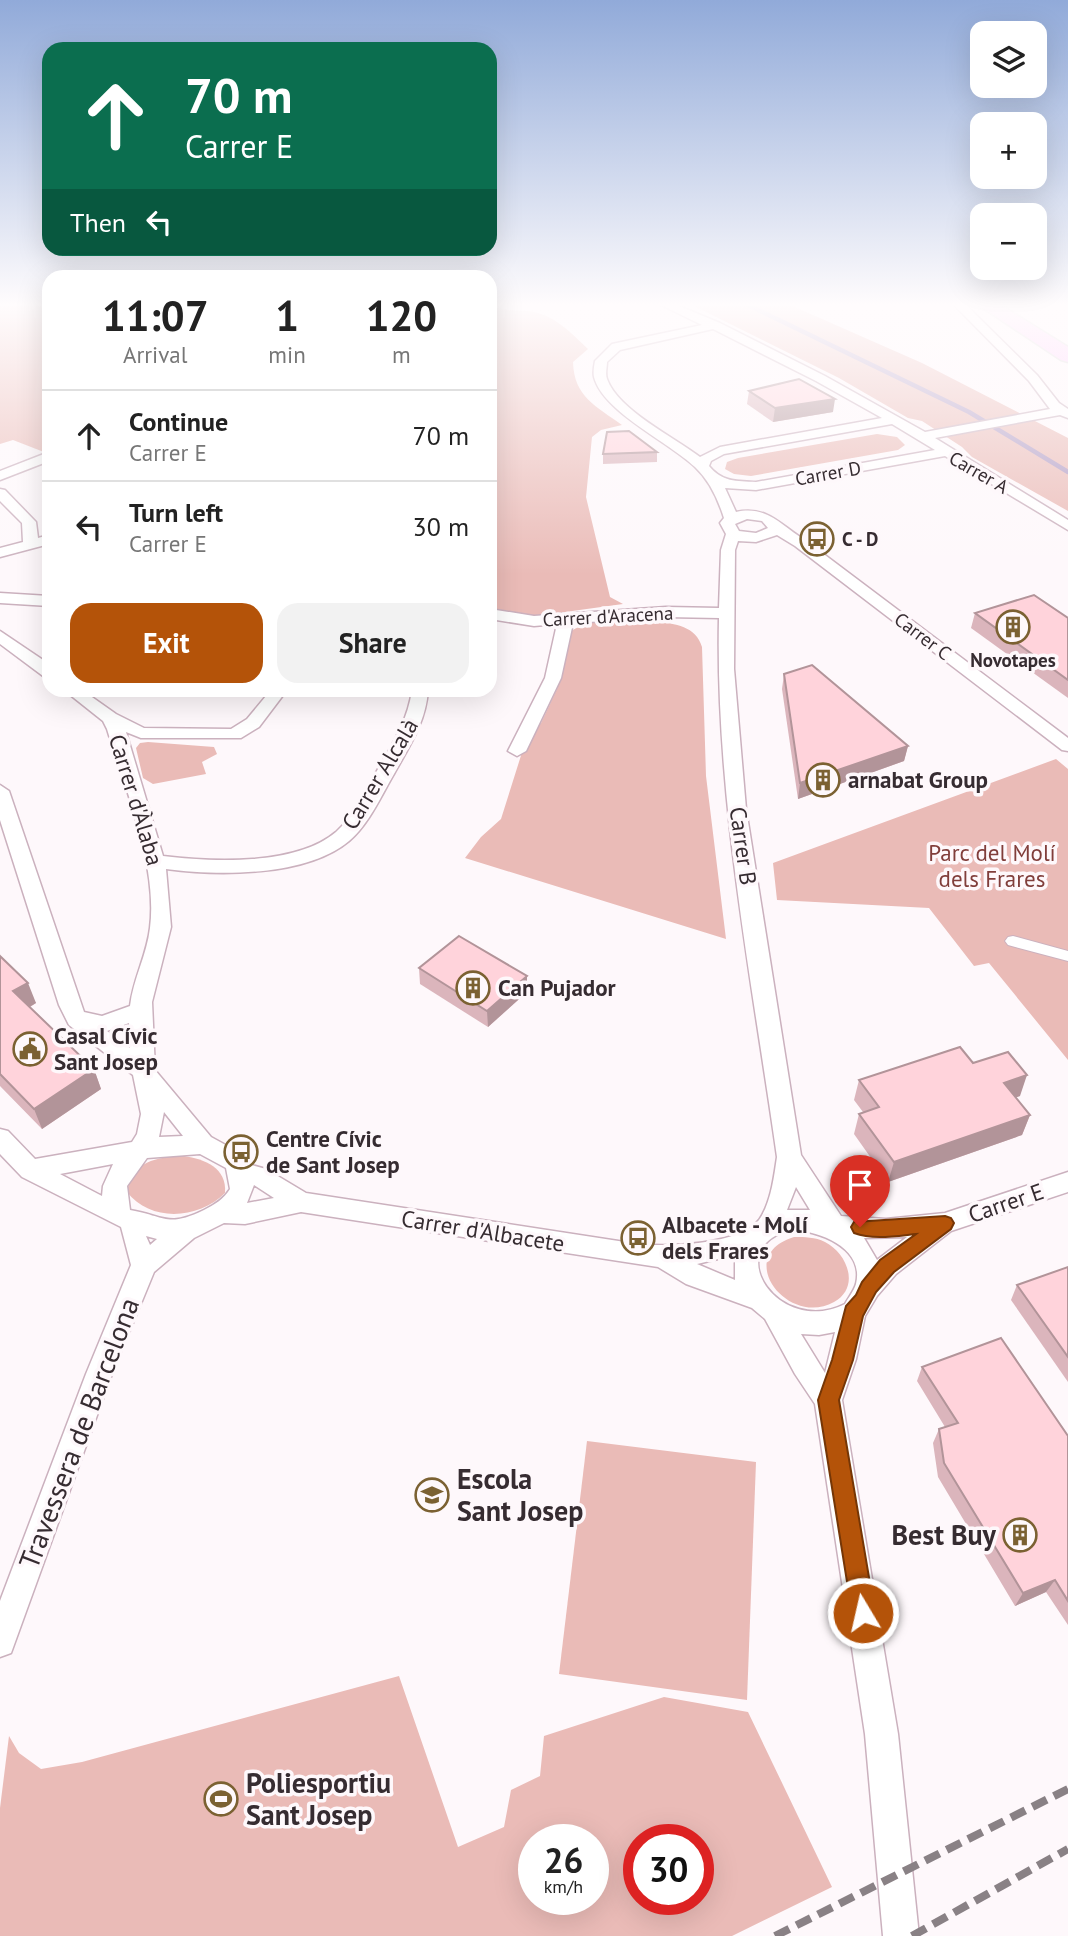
<!DOCTYPE html>
<html lang="en">
<head>
<meta charset="utf-8">
<style>
	body { margin:0; font-family:"PT Sans",sans-serif; background:#f2f2f2; color:#222; height:100vh; display:flex; flex-direction:column; font-size:26px; white-space:nowrap }
	* { box-sizing:border-box; margin:0 }
	p { font-size:23px; color:#767676 }
	.icon { flex:none; width:38px; height:38px; fill:none; stroke:currentColor; stroke-width:2; stroke-linecap:round; stroke-linejoin:round }
	.map { position:relative; flex:1; overflow:hidden }
	.details { position:absolute; left:42px; top:270px; width:455px; height:427px; display:flex; flex-direction:column; background:#fff; border-radius:21px; box-shadow:0 7px 28px #0002 }
	.details>* { flex:none }
	.top-card { position:absolute; left:42px; top:42px; width:455px; height:214px; border-radius:21px; box-shadow:0 7px 28px #0002; background:#0b6e4f; color:#fff; overflow:hidden }
	.controls { position:absolute; left:970px; top:21px; display:grid; gap:14px }
	.controls a { display:grid; place-items:center; width:77px; height:77px; border-radius:14px; background:#fff; box-shadow:0 7px 28px #0002; font-size:35px }
	.speed { position:absolute; left:518px; top:1824px; display:flex; gap:14px; font-size:35px; font-weight:700; text-align:center }
	.speed>* { display:grid; place-content:center; width:91px; height:91px; border-radius:50%; background:#fff; box-shadow:0 7px 28px #0002; line-height:1 }
	.speed small { font-size:18px; font-weight:400 }
	.speed .limit { border:10px solid #d22; background:#fff; color:#111 }
	.pin { position:absolute; display:grid; place-items:center; width:60px; height:60px; color:#fff; margin:-72px -30px; border-radius:50% 50% 50% 0; rotate:-45deg; box-shadow:0 0 7px #0007 }
	.pin .icon { rotate:45deg }
	.me { position:absolute; width:77px; margin:-38px; rotate:351deg; stroke-linejoin:round; filter:drop-shadow(0 0 5px #0008) }
	.turn { display:flex; align-items:center; gap:24px; height:147px; padding:0 28px; font-size:32px }
	.turn .icon { width:91px; height:91px; stroke-width:2.5 }
	.turn b { display:block; font-size:49px; line-height:60px }
	.then { display:flex; align-items:center; height:66px; padding:0 28px; background:#0003; gap:14px; font-size:26px }
	.eta { display:flex; justify-content:space-evenly; align-items:center; height:119px; text-align:center }
	.eta b { font-size:42px; font-weight:600; line-height:49px }
	.primary-button { display:flex; gap:14px; margin-top:auto; padding:14px 28px }
	.primary-button a { flex:1; height:80px; border-radius:21px; background:#b45309; color:#fff; font-size:28px; font-weight:600; line-height:80px; text-align:center }
	.primary-button a+a { background:#f2f2f2; color:#222 }
	ul { padding:0; list-style:none }
	li { display:flex; align-items:center; gap:21px; height:91px; padding:0 28px; border-top:2px solid #e0e0e0 }
	li div { flex:1 }
	li b { display:block; font-size:26px }
	li em { font-style:normal }
	.map>svg:first-child { display:block }
	.green { fill:#eabbb7; fill-rule:evenodd }
	.lines { fill:none; stroke-linecap:round; stroke-linejoin:round }
	.stream { stroke:#b09bc3; stroke-width:4.5 }
	.pedestrian-casing { stroke:#cbb1be; stroke-width:2 }
	.minor-casing { stroke:#cbb1be; stroke-width:3 }
	.primary-casing { stroke:#d7d5d6; stroke-width:3 }
	.pedestrian { fill:#fff; fill-rule:evenodd }
	.minor { fill:#fff; fill-rule:evenodd }
	.primary { fill:#fdc7fb; fill-rule:evenodd }
	.rail { stroke:#898185; stroke-width:8; stroke-dasharray:16 8; stroke-linecap:butt }
	.wall { fill:#dbb5bc }
	.shaded-wall { fill:#b29499 }
	.building { fill:#ffd3db; stroke:#b29499; stroke-width:2 }
	.route { fill:#b45309; stroke:#753606; stroke-width:2 }
	.labels { text-anchor:middle; stroke-width:7; stroke-linejoin:round; paint-order:stroke }
	.far-street-label { font-size:19px; fill:#362c31; stroke:#fef8fb }
	.far-poi-label { font-size:19px; font-weight:bold; fill:#362c31; stroke:#fef8fb; text-anchor:start }
	.street-label { font-size:23px; fill:#362c31; stroke:#fef8fb }
	.poi-label { font-size:23px; font-weight:bold; fill:#362c31; stroke:#fef8fb; text-anchor:start }
	.park-label { font-size:23px; fill:#813e3b; stroke:#fef8fb }
	.near-street-label { font-size:28px; fill:#362c31; stroke:#fef8fb }
	.near-poi-label { font-size:28px; font-weight:bold; fill:#362c31; stroke:#fef8fb; text-anchor:start }
</style>
</head>
<body>
<div class="map">
<svg width="1068" height="1936" viewBox="0 0 1068 1936">
	<rect width="100%" height="100%" fill="#fef8fb"/>
	<!-- green -->
	<g class="green">
		<path d="M0,304h49v150l-36,-14 -13,4z"/>
		<path d="M690,304h98l134,59 146,75v73l-96,-54 -10,-10 -40,-26 -14,-3 -69,-40z"/>
		<path d="M490,305c12,6 25,5 38,6 26,3 42,21 60,38l-15,13c1,35 23,44 49,63l-21,5 -9,7 -6,60 24,100 13,7 -87,12 -46,-8z"/>
		<path d="M877,434l20,3 8,8 -7,5 -147,26 -17,-2 -9,-5 2,-7 11,-4z"/>
		<path d="M656,621c19,3 40,5 46,26l4,129 20,163 -261,-81 16,-21 20,-18 23,-73 17,-23 16,-34 10,-37 -1,-16c20,-22 63,-15 90,-15z"/>
		<path d="M148,742l66,5 3,7 -15,8 4,12 -53,10 -10,-6 -7,-30 4,-5z"/>
		<path d="M1056,759l12,10v291l-79,-97 -15,3 -45,-58 -152,-8 -4,-37z"/>
		<path d="M184,1156c21,3 43,12 41,37 -26,26 -74,30 -98,-1 5,-31 29,-35 57,-36z"/>
		<path d="M794,1237c11,0 21,0 31,5 22,11 36,45 9,60 -46,26 -102,-46 -40,-65z"/>
		<path d="M587,1441l169,21 -9,238 -188,-26z"/>
		<path d="M399,1676l59,171 46,-20 7,-37 29,-14 4,-40 120,-39 84,15 84,175 -100,49h-732v-128l9,-72 10,17 22,16 41,-7zM534,1839h59v60h-59zM639,1839h59v60h-59z"/>
	</g>
	<g class="lines">
		<!-- stream -->
		<path class="stream" d="M746,304l223,108 99,60"/>
		<defs>
			<path id="pedestrian" d="M1013,936l55,15v10l-60,-16 -3,-4 3,-4z"/>
			<g id="minor">
				<path d="M659,304h15l46,19 105,53 100,56 125,-23 -21,-28 -76,-77h12l72,71 22,28 9,6v9l-8,-3 -125,23 133,82v10l-123,-74 -189,34 -31,-2 11,24c32,-7 45,14 69,28l263,198v13l-6,-1 -267,-204 -18,-11 -21,7 -18,-1 -3,9 -1,119 12,140 55,346 40,61 45,3 59,-6 123,-41v20l-117,39 -55,43 -19,22 -12,20 -9,43 -14,41 56,334 21,202h-36l-18,-202 -50,-330 -20,-30 -30,-55 -13,-11 -66,-24 -28,-17 -357,-55 -56,12 -21,-1 -30,15 -40,34 -42,102 -97,268 -4,11 -11,4v-56l86,-227 45,-109 -10,-38 -99,-50 -22,-23v-25l8,2 27,28 97,-17 5,-8 4,-20 -8,-39 -64,-50 -10,-20 -59,-185v-35l9,6 75,221 18,4 28,-10c3,-27 17,-51 20,-78 8,-62 -25,-140 -43,-199l-4,-8 -39,-31h18l34,24 28,14 87,1 16,-10 24,-29h16l-28,37 -18,11h-100l-15,-6 37,124c49,6 133,10 173,-24 19,-17 30,-42 42,-63 15,-26 30,-49 34,-79h16c-2,32 -19,57 -34,84 -13,22 -25,50 -45,67 -43,36 -131,35 -183,28l5,58 -19,75 3,68 56,67 31,17 6,10 18,5 40,24 332,51c30,3 101,1 121,-24 12,-17 15,-43 18,-63 -25,-177 -62,-361 -58,-539l-53,-1 -93,6 -12,55 -35,73 -9,5 -9,-5 37,-73 12,-54 -23,2 -44,-7v-10l44,7 132,-9 53,1 2,-58 5,-16 -6,-11 4,-5c-6,-19 -15,-38 -29,-51 -26,-25 -92,-55 -101,-90 -1,-4 0,-11 1,-16l17,-17 90,-19zM713,329l103,52 66,37 -162,29 -20,10c-26,-20 -82,-47 -93,-78 -2,-5 0,-12 0,-17l13,-12zM892,424l43,26 -179,32c-20,-1 -34,0 -47,-16l2,-5 13,-7zM747,519l15,2 6,7 -12,5 -17,-2 -4,-7zM129,1023l1,25 -23,-17zM164,1112l19,24 -24,1zM200,1154l26,14 4,21c-6,10 -16,16 -26,21 -37,18 -39,6 -74,0l-3,-24 20,-28zM113,1164l-10,22 -1,10 -42,-22zM254,1185l20,13 -27,5zM796,1187l14,23h-23zM790,1230c27,0 75,17 66,54 -2,7 -8,14 -11,20 -65,33 -126,-55 -55,-74zM146,1236l11,3 -7,6zM907,1237l-30,23 -13,-22zM735,1255v25l-38,-16zM835,1332l-10,41 -24,-39 18,1z"/>
				<path d="M49,452v9l-49,19v-9z"/>
				<path d="M0,489l5,1 31,32 2,16 11,-3v9l-49,13v-9l23,-6 -1,-19 -22,-22z"/>
				<path d="M0,593l49,3v10l-49,-3z"/>
				<path d="M0,631l49,33v13l-6,-1 -43,-32z"/>
			</g>
			<path id="primary" d="M977,304h22l69,43v15l-7,-2z"/>
		</defs>
		<!-- pedestrian casing -->
		<use href="#pedestrian" class="pedestrian-casing"/>
		<!-- minor casing -->
		<use href="#minor" class="minor-casing"/>
		<!-- primary casing -->
		<use href="#primary" class="primary-casing"/>
		<!-- pedestrian -->
		<use href="#pedestrian" class="pedestrian"/>
		<!-- minor -->
		<use href="#minor" class="minor"/>
		<!-- primary -->
		<use href="#primary" class="primary"/>
		<!-- rail -->
		<g class="rail">
			<path d="M775,1936l293,-147"/>
			<path d="M912,1936l156,-87"/>
		</g>
	</g>
	<!-- wall -->
	<g class="wall">
		<path d="M749,391l84,21 -60,10 -26,-18z"/>
		<path d="M657,452v10l-54,2v-10z"/>
		<path d="M975,613l93,5v80l-97,-70z"/>
		<path d="M784,674l124,72 -4,15 -106,38 -16,-110z"/>
		<path d="M0,956l36,47 -6,4 64,62 7,20 -59,40 -42,-43z"/>
		<path d="M419,968l108,24 -39,35 -68,-43z"/>
		<path d="M973,1063l47,33 -5,1 15,18 -8,20 -134,47 -34,-48 5,-20 4,-2 -9,-12 5,-20z"/>
		<path d="M1068,1267v115l-57,-82 6,-15z"/>
		<path d="M922,1367l146,69v189l-22,-33 -31,14 -77,-129 -5,-34 6,-14 6,-2 -28,-46z"/>
	</g>
	<!-- shaded-wall -->
	<g class="shaded-wall">
		<path d="M835,399l-2,13 -60,10 2,-14z"/>
		<path d="M908,746l-4,15 -106,38 2,-16z"/>
		<path d="M527,976v16l-39,35 -1,-16z"/>
		<path d="M28,983l8,20 -15,9 -8,-21z"/>
		<path d="M94,1069l7,20 -59,40 -8,-20z"/>
		<path d="M1027,1075l-7,21 -23,8 7,-21z"/>
		<path d="M1030,1115l-8,20 -134,47 6,-20z"/>
		<path d="M1055,1580l-9,12 -31,14 8,-13z"/>
	</g>
	<!-- building -->
	<g class="building">
		<path d="M799,379l36,20 -60,9 -26,-17z"/>
		<path d="M629,431l28,21 -54,2 4,-22z"/>
		<path d="M1034,595l34,23v62l-93,-67z"/>
		<path d="M812,665l96,81 -108,37 -16,-109z"/>
		<path d="M459,936l68,40 -40,35 -68,-43z"/>
		<path d="M0,956l28,27 -15,8 81,78 -60,40 -34,-35z"/>
		<path d="M960,1047l13,16 35,-11 19,23 -23,8 26,32 -136,47 -35,-48 20,-7 -20,-27z"/>
		<path d="M1068,1267v90l-51,-72z"/>
		<path d="M1001,1338l67,98v165l-13,-21 -32,13 -79,-130 -5,-34 19,-6 -36,-56z"/>
	</g>
	<!-- sky -->
	<linearGradient id="sky" x2="0" y2="1"><stop stop-color="#91aad9"/><stop offset="0.53" stop-color="#fffcfd"/><stop offset="1" stop-color="#fffcfd" stop-opacity="0"/></linearGradient>
	<rect width="1068" height="575" fill="url(#sky)"/>
	<!-- route -->
	<path class="route" d="M945,1216l6,2 3,5 -3,6 -57,43 -18,20 -13,24 -10,44 -14,40 36,213 -3,8 -9,4 -8,-4 -3,-8 -34,-213 14,-40 14,-54 10,-11 6,-13 18,-22 36,-26c-20,2 -43,6 -62,-1l-3,-6 3,-5z"/>
	<!-- icons -->
	<defs>
		<symbol id="bus-ring" viewBox="-11 -11 22 22"><circle r="9.5" fill="#fef8fb" stroke="#7b6132" stroke-width="1.5"/><path d="M-5-6H5V4H4V6H2V4H-2V6H-4V4H-5ZM-3.5-4V0h7V-4ZM-3.5 1.2v1.5H-2V1.2ZM2 1.2v1.5H3.5V1.2Z" fill="#7b6132"/></symbol>
		<symbol id="building-ring" viewBox="-11 -11 22 22"><circle r="9.5" fill="#fef8fb" stroke="#7b6132" stroke-width="1.5"/><path d="M-4-6H4V6H1V3H-1V6H-4ZM-2.5-4.3h1.7v1.8h-1.7ZM.8-4.3h1.7v1.8H.8ZM-2.5-1h1.7V.8h-1.7ZM.8-1h1.7V.8H.8Z" fill="#7b6132"/></symbol>
		<symbol id="civic-ring" viewBox="-11 -11 22 22"><circle r="9.5" fill="#fef8fb" stroke="#7b6132" stroke-width="1.5"/><path d="M-.6-6.5H3V-4.5H.6V-3L4-1V1h2V6H-6V1h2V-1L-.6-3ZM-1.2 2.5V6h2.4V2.5Z" fill="#7b6132"/></symbol>
		<symbol id="school-ring" viewBox="-11 -11 22 22"><circle r="9.5" fill="#fef8fb" stroke="#7b6132" stroke-width="1.5"/><path d="M0-5L7-2L0 1L-7-2ZM-4 1L0 2.5L4 1V4Q0 6-4 4Z" fill="#7b6132"/></symbol>
		<symbol id="stadium-ring" viewBox="-11 -11 22 22"><circle r="9.5" fill="#fef8fb" stroke="#7b6132" stroke-width="1.5"/><path d="M0-5a6.5 5 0 1 0 0 10a6.5 5 0 1 0 0-10ZM-3.5-1.8h7v3.6h-7Z" fill="#7b6132"/></symbol>
	</defs>
	<g fill-rule="evenodd">
		<use href="#bus-ring" x="798" y="520" width="38" height="38"/>
		<use href="#building-ring" x="994" y="608" width="38" height="38"/>
		<use href="#building-ring" x="804" y="761" width="38" height="38"/>
		<use href="#building-ring" x="454" y="969" width="38" height="38"/>
		<use href="#civic-ring" x="11" y="1030" width="38" height="38"/>
		<use href="#bus-ring" x="222" y="1133" width="38" height="38"/>
		<use href="#bus-ring" x="619" y="1219" width="38" height="38"/>
		<use href="#school-ring" x="413" y="1476" width="38" height="38"/>
		<use href="#building-ring" x="1001" y="1516" width="38" height="38"/>
		<use href="#stadium-ring" x="202" y="1780" width="38" height="38"/>
	</g>
	<g class="labels">
		<!-- far-street labels -->
		<g class="far-street-label">
			<text transform="translate(979 472) rotate(30)" y="7">Carrer A</text>
			<text transform="translate(828 473) rotate(-10)" y="7">Carrer D</text>
			<text transform="translate(608 616) rotate(-3)" y="7">Carrer d'Aracena</text>
			<text transform="translate(923 636) rotate(37)" y="7">Carrer C</text>
		</g>
		<!-- far-poi labels -->
		<g class="far-poi-label">
			<text x="842" y="546">C - D</text>
			<text x="1013" y="667" text-anchor="middle">Novotapes</text>
		</g>
		<!-- street labels -->
		<g class="street-label">
			<text transform="translate(380 774) rotate(-59)" y="8">Carrer Alcalà</text>
			<text transform="translate(136 800) rotate(73)" y="8">Carrer d'Àlaba</text>
			<text transform="translate(743 846) rotate(82)" y="8">Carrer B</text>
			<text transform="translate(1006 1203) rotate(-19)" y="8">Carrer E</text>
			<text transform="translate(483 1231) rotate(9)" y="8">Carrer d'Albacete</text>
		</g>
		<!-- poi labels -->
		<g class="poi-label">
			<text x="848" y="788">arnabat Group</text>
			<text x="498" y="996">Can Pujador</text>
			<text x="54" y="1044">Casal Cívic<tspan x="54" dy="26">Sant Josep</tspan></text>
			<text x="266" y="1147">Centre Cívic<tspan x="266" dy="26">de Sant Josep</tspan></text>
			<text x="662" y="1233">Albacete - Molí<tspan x="662" dy="26">dels Frares</tspan></text>
		</g>
		<!-- park labels -->
		<g class="park-label">
			<text x="992" y="861">Parc del Molí<tspan x="992" dy="26">dels Frares</tspan></text>
		</g>
		<!-- near-street labels -->
		<g class="near-street-label">
			<text transform="translate(79 1433) rotate(-69)" y="10">Travessera de Barcelona</text>
		</g>
		<!-- near-poi labels -->
		<g class="near-poi-label">
			<text x="457" y="1489">Escola<tspan x="457" dy="32">Sant Josep</tspan></text>
			<text x="996" y="1545" text-anchor="end">Best Buy</text>
			<text x="246" y="1793">Poliesportiu<tspan x="246" dy="32">Sant Josep</tspan></text>
		</g>
	</g>
</svg>
<div class="controls">
<a><svg class="icon" aria-label="layers" viewBox="0 0 24 24"><path d="M12 4l9 5-9 5-9-5zM3 14l9 5 9-5"/></svg></a>
<a>+</a>
<a>−</a>
</div>
<div class="speed"><div>26<small>km/h</small></div><div class="limit">30</div></div>
<div class="pin" style="left:860px;top:1227px;background:#d93025"><svg class="icon" aria-label="arrive" viewBox="0 0 24 24"><path d="M6 21V4h12l-3 4 3 4H6"/></svg></div>
<svg class="me" style="left:863px;top:1613px" viewBox="-20 -20 40 40"><circle r="17" fill="#b45309" stroke="#fff" stroke-width="3"/><path d="M0-11L8 9 0 5-8 9z" fill="#fff"/></svg>
<div class="top-card">
<div class="turn"><svg class="icon" aria-label="ahead" viewBox="0 0 24 24"><path d="M12 20V5M6 11l6-6 6 6"/></svg><div><b>70 m</b>Carrer E</div></div>
<div class="then">Then<svg class="icon" aria-label="left" viewBox="0 0 24 24"><path d="M17 20v-9H6M10 6l-5 5 5 5"/></svg></div>
</div>
<section class="details">
<div class="eta">
<div><b>11:07</b><p>Arrival</p></div>
<div><b>1</b><p>min</p></div>
<div><b>120</b><p>m</p></div>
</div>
<ul>
<li><svg class="icon" aria-label="ahead" viewBox="0 0 24 24"><path d="M12 20V5M6 11l6-6 6 6"/></svg><div><b>Continue</b><p>Carrer E</p></div><em>70 m</em></li>
<li><svg class="icon" aria-label="left" viewBox="0 0 24 24"><path d="M17 20v-9H6M10 6l-5 5 5 5"/></svg><div><b>Turn left</b><p>Carrer E</p></div><em>30 m</em></li>
</ul>
<div class="primary-button"><a>Exit</a><a>Share</a></div>
</section>
</div>
</body>
</html>
